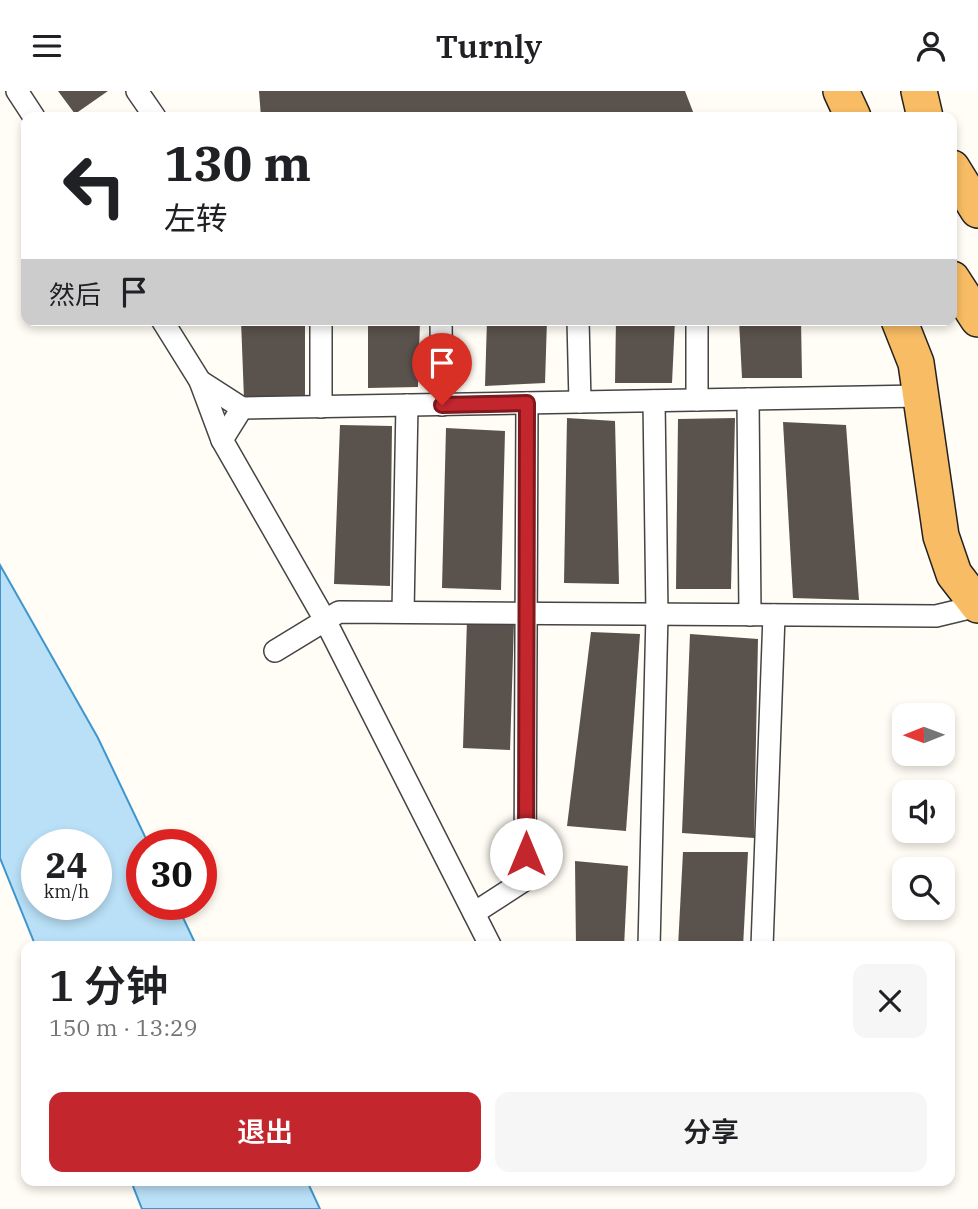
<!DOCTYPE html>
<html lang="zh">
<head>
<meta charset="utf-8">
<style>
	body { margin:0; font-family:"IBM Plex Serif","Noto Sans SC",serif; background:#f6f6f6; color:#202124; height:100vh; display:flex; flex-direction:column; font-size:26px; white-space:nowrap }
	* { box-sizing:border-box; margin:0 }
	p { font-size:23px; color:#757577 }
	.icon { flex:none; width:38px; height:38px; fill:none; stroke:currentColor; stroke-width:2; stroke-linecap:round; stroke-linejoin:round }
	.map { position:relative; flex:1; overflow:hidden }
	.details { position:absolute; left:21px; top:850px; width:934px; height:245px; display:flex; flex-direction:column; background:#fff; border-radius:14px; box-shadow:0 4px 10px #0003 }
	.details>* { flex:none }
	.guide { position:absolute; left:21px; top:21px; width:936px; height:214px; border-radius:14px; box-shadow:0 4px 10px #0003; background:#fff; color:#202124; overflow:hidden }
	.needle { width:46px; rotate:269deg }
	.tools { position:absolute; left:892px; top:612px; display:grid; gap:14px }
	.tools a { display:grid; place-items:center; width:63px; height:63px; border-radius:14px; background:#fff; box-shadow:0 4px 10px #0003; font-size:35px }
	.speed { position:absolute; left:21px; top:738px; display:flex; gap:14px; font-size:35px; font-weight:700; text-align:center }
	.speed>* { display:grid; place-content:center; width:91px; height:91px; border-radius:50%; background:#fff; box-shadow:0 4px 10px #0003; line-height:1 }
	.speed small { font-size:18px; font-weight:400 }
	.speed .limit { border:10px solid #d22; background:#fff; color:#111 }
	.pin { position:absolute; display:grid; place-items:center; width:60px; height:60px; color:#fff; margin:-72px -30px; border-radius:50% 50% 50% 0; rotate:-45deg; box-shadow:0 0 7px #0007 }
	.pin .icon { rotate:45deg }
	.me { position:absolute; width:77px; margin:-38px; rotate:0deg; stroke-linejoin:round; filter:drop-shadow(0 0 5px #0008) }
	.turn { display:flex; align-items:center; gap:24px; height:147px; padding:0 28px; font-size:32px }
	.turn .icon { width:91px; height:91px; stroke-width:2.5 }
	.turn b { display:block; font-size:49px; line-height:60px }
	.then { display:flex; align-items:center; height:66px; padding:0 28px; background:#0003; gap:14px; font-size:26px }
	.round { display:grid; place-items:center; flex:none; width:74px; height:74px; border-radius:14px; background:#f6f6f6 }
	.headline { display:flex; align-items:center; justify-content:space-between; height:119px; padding:0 28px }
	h1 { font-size:42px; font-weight:600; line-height:52px }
	.primary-button { display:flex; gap:14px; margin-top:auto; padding:14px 28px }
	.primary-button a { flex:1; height:80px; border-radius:14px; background:#c4262e; color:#fff; font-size:28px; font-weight:600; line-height:80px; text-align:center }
	.primary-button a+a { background:#f6f6f6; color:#202124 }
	header { display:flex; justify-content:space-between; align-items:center; height:91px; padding:0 28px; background:#fff; font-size:32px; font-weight:600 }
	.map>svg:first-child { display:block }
	.water { fill:#b9e0f7; stroke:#3f96cf; stroke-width:2; fill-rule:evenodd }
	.building { fill:#5a524d }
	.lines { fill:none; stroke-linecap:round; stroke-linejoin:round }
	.minor-casing { stroke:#444; stroke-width:24 }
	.trunk-casing { stroke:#222; stroke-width:38 }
	.minor { stroke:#fff; stroke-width:21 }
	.trunk { stroke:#f7bc64; stroke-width:35 }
	.route-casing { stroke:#7f191e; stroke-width:18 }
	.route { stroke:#c4262e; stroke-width:12 }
</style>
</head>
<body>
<header><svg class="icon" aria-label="menu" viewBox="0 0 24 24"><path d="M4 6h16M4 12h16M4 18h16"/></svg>Turnly<svg class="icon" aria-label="person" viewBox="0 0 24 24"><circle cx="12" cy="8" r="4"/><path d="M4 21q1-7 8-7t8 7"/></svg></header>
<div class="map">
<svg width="978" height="1118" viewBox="0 0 978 1118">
	<rect width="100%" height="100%" fill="#fffdf5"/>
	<!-- water -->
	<g class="water">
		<path d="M0,474l98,173 51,107h-7v60h35l20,42h-161l-36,-89zM37,754h59v60h-59z"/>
		<path d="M131,1090h176l13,28h-178z"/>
	</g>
	<!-- building -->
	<g class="building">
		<path d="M58,0h50l-33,23z"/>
		<path d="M259,0h426l10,26h-434z"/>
		<path d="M241,229h64v76l-61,3z"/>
		<path d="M368,229h52l-2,67 -50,1z"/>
		<path d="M487,229h60l-2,63 -60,3z"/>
		<path d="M616,229h59l-3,63h-57z"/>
		<path d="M739,229h62l1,58h-60z"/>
		<path d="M567,327l48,3 4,163 -55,-1z"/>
		<path d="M735,327l-4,171h-55l2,-170z"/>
		<path d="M783,331l63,3 13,175 -66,-2z"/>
		<path d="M340,334l52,1 -2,160 -56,-2z"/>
		<path d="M446,337l59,3 -4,159 -59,-2z"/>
		<path d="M467,528l47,4 -4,127 -47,-2z"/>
		<path d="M591,541l49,2 -14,197 -59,-5z"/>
		<path d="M690,543l68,5 -4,199 -72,-5z"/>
		<path d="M683,761h65l-5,95h-65z"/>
		<path d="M575,770l53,5 -4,81h-48z"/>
	</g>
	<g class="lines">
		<defs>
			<g id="minor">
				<path d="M17,0l17,26"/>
				<path d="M137,0l18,26"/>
				<path d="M162,229l38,61 42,27 679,-12"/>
				<path d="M441,229l1,85"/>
				<path d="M578,229l2,82"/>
				<path d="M697,229v80"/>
				<path d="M200,290l22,59"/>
				<path d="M748,308l2,216"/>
				<path d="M321,316v-87"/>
				<path d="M242,317l-20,32 103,180 166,327"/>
				<path d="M403,521l4,-207"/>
				<path d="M275,560l64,-39 597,4 42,-10"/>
				<path d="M474,822l51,-33 2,-477"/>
				<path d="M649,856l8,-333 -3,-213"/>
				<path d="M762,856l12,-332"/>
			</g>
			<g id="trunk">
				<path d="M841,0l12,26"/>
				<path d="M919,0l6,26"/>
				<path d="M952,77l26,42"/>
				<path d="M952,188l26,40"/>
				<path d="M899,229l17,43 25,173 13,38 24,31"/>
			</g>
		</defs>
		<!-- minor casing -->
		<use href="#minor" class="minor-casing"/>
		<!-- trunk casing -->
		<use href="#trunk" class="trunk-casing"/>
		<!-- minor -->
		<use href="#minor" class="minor"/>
		<!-- trunk -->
		<use href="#trunk" class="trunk"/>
	</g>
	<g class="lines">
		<defs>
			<path id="route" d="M442,314l85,-2 -1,451"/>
		</defs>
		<!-- route casing -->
		<use href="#route" class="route-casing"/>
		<!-- route -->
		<use href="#route" class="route"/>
	</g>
</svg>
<div class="tools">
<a><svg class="needle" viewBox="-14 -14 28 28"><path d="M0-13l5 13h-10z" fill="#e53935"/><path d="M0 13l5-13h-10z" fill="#757577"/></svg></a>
<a><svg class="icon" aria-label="sound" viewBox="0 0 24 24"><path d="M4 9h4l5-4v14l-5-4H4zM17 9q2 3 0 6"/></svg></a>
<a><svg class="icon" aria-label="search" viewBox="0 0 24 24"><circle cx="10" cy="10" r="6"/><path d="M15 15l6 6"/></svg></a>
</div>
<div class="speed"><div>24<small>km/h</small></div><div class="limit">30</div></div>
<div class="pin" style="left:442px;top:314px;background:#d93025"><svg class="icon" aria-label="arrive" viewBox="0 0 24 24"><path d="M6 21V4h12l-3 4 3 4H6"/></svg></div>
<svg class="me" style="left:526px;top:763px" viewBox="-20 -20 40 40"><circle r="19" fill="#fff"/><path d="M0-13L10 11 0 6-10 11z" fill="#c4262e"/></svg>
<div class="guide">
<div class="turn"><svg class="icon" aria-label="left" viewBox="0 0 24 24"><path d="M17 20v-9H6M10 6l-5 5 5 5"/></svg><div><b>130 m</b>左转</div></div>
<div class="then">然后<svg class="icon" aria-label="arrive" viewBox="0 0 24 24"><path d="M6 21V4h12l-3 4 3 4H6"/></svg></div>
</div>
<section class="details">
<div class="headline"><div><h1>1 分钟</h1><p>150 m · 13:29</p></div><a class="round"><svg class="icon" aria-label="close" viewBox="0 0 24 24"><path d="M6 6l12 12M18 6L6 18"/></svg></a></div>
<div class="primary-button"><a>退出</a><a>分享</a></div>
</section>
</div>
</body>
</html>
